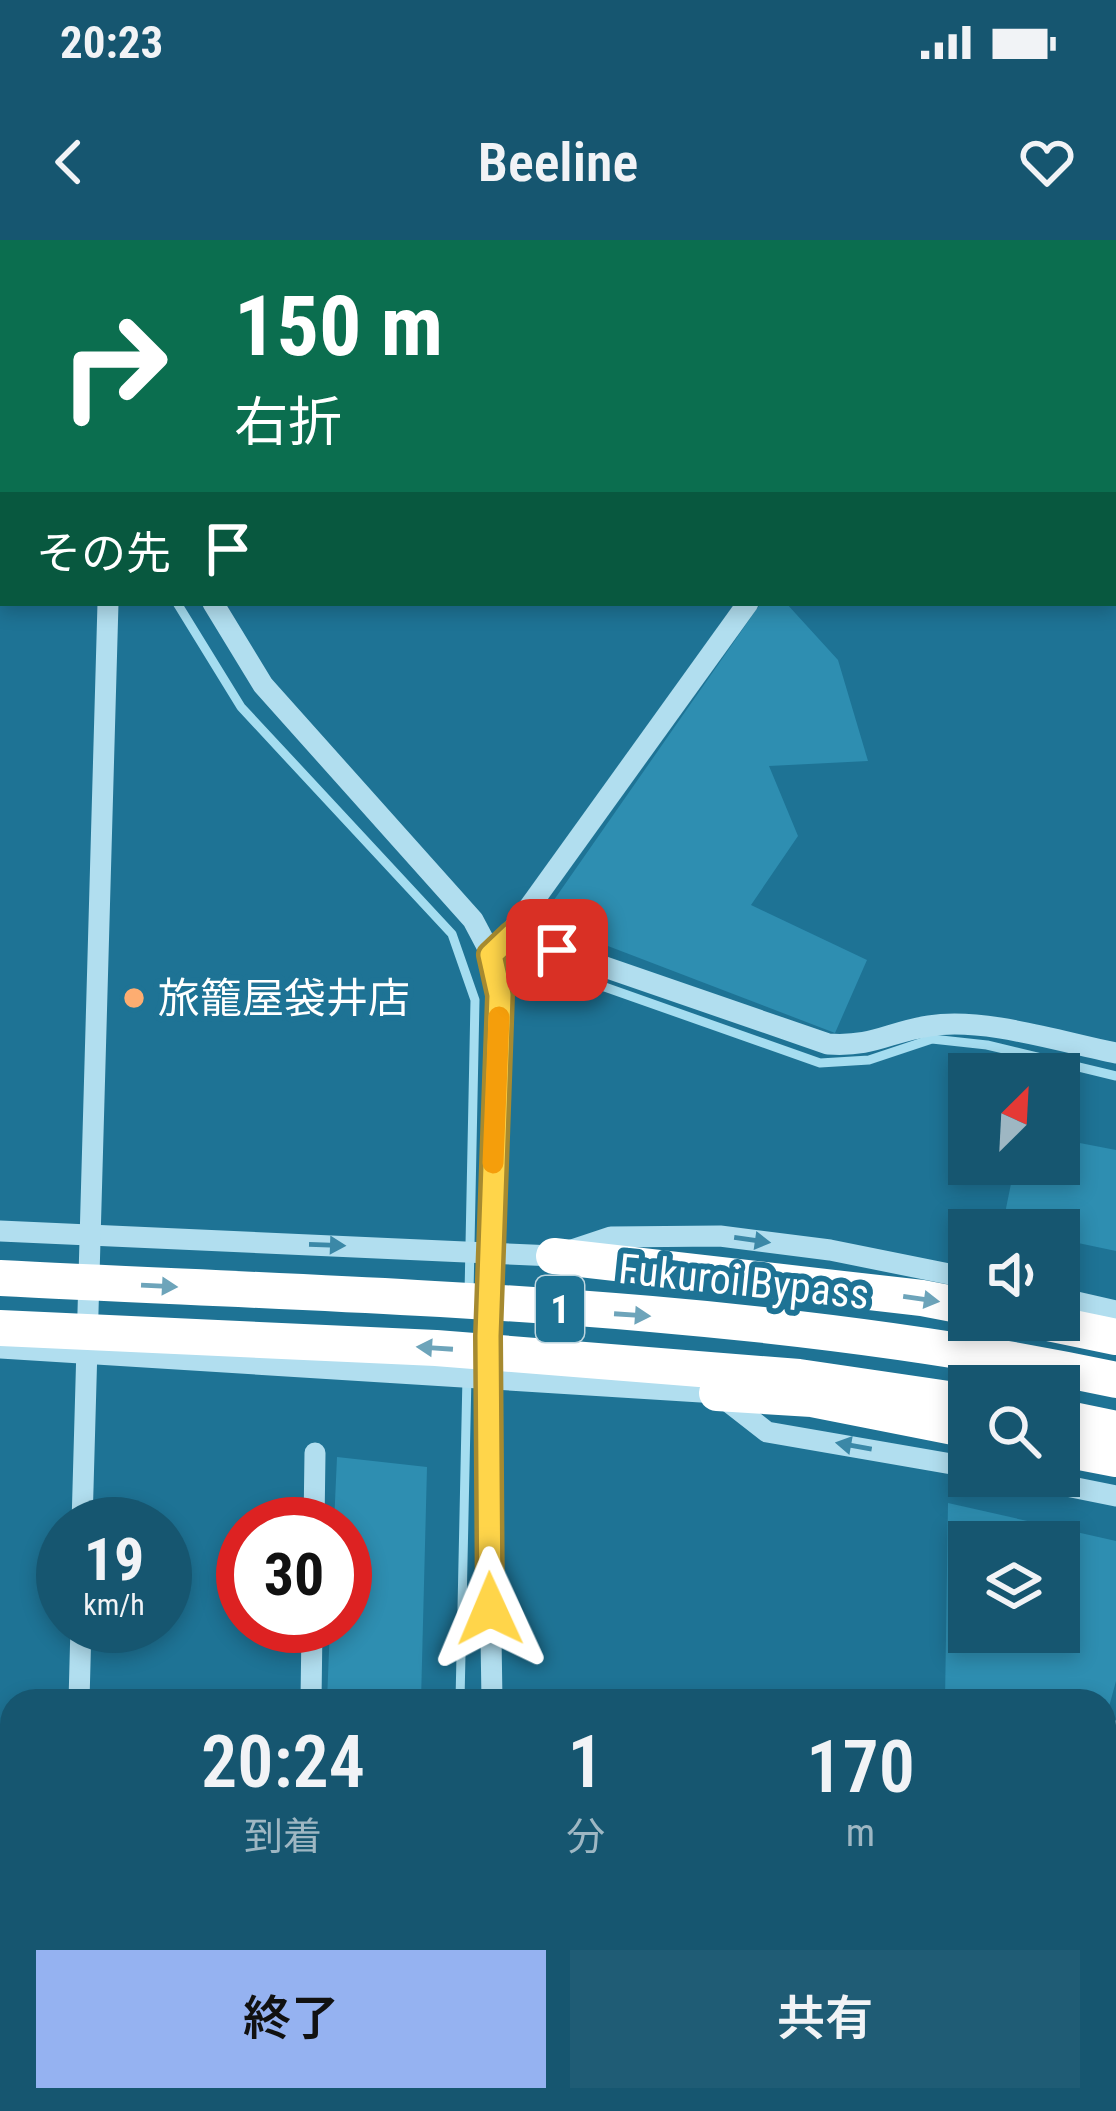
<!DOCTYPE html>
<html lang="ja">
<head>
<meta charset="utf-8">
<style>
	body { margin:0; font-family:"Roboto Condensed","Noto Sans JP",sans-serif; background:#1f5c75; color:#f1f3f6; height:100vh; display:flex; flex-direction:column; font-size:45px; white-space:nowrap }
	* { box-sizing:border-box; margin:0 }
	p { font-size:39px; color:#9eb7c3 }
	.icon { flex:none; width:66px; height:66px; fill:none; stroke:currentColor; stroke-width:2; stroke-linecap:round; stroke-linejoin:round }
	.map { position:relative; flex:1; overflow:hidden }
	.side { position:absolute; left:0px; top:1449px; width:1116px; height:423px; display:flex; flex-direction:column; background:#165670; border-radius:36px 36px 0 0; box-shadow:0 6px 18px #0003 }
	.side>* { flex:none }
	.top-card { position:absolute; left:0px; top:0px; width:1116px; height:366px; box-shadow:0 6px 18px #0003; background:#0b6e4f; color:#fff; overflow:hidden }
	.needle { width:78px; rotate:24deg }
	.controls { position:absolute; left:948px; top:813px; display:grid; gap:24px }
	.controls a { display:grid; place-items:center; width:132px; height:132px; border-radius:0px; background:#165670; box-shadow:0 6px 18px #0003; font-size:60px }
	.speed { position:absolute; left:36px; top:1257px; display:flex; gap:24px; font-size:60px; font-weight:700; text-align:center }
	.speed>* { display:grid; place-content:center; width:156px; height:156px; border-radius:50%; background:#165670; box-shadow:0 6px 18px #0003; line-height:1 }
	.speed small { font-size:30px; font-weight:400 }
	.speed .limit { border:18px solid #d22; background:#fff; color:#111 }
	.pin { position:absolute; display:grid; place-items:center; width:102px; height:102px; color:#fff; margin:-51px; border-radius:24px; box-shadow:0 6px 18px #0006 }
	.me { position:absolute; width:132px; margin:-66px; rotate:359deg; stroke-linejoin:round; filter:drop-shadow(0 0 9px #0008) }
	.turn { display:flex; align-items:center; gap:42px; height:252px; padding:0 36px; font-size:54px }
	.turn .icon { width:156px; height:156px; stroke-width:2.5 }
	.turn b { display:block; font-size:84px; line-height:102px }
	.then { display:flex; align-items:center; height:114px; padding:0 36px; background:#0003; gap:24px; font-size:45px }
	.eta { display:flex; justify-content:space-evenly; align-items:center; height:204px; text-align:center }
	.eta b { font-size:72px; font-weight:600; line-height:84px }
	.cta { display:flex; gap:24px; margin-top:auto; padding:24px 36px }
	.cta a { flex:1; height:138px; border-radius:0px; background:#95b2f1; color:#111; font-size:48px; font-weight:600; line-height:138px; text-align:center }
	.cta a+a { background:#1f5c75; color:#f1f3f6 }
	.status { display:flex; justify-content:space-between; align-items:center; height:84px; padding:0 60px; background:#165670; direction:ltr }
	.status svg { height:33px; fill:currentColor }
	header { display:flex; justify-content:space-between; align-items:center; height:156px; padding:0 36px; background:#165670; font-size:54px; font-weight:600 }
	.map>svg:first-child { display:block }
	.green { fill:#2e8eb1; fill-rule:evenodd }
	.lines { fill:none; stroke-linecap:round; stroke-linejoin:round }
	.stream { stroke:#a5ddf0; stroke-width:9 }
	.minor { stroke:#b1deef; stroke-width:21 }
	.highway { stroke:#fff; stroke-width:36 }
	.highway-bridge { stroke:#fff; stroke-width:36 }
	.oneway { fill:#3b88a7 }
	.oneway2 { fill:#6da4ba }
	.route-casing { stroke:#a68a30; stroke-width:30 }
	.route { stroke:#ffd54a; stroke-width:21 }
	.slow { stroke:#f59e0b; stroke-width:21 }
	.poi-dot { fill:#fdad71; stroke:#1e7395; stroke-width:4.5 }
	.labels { text-anchor:middle; stroke-width:12; stroke-linejoin:round; paint-order:stroke }
	.shield { fill:#1e7395; stroke:#bcd5df; stroke-width:3 }
	.shield-label { font-size:39px; font-weight:bold; fill:#fff }
	.poi-label { font-size:42px; fill:#fff; stroke:#1e7395; text-anchor:start }
	.street-label { font-size:42px; fill:#fff; stroke:#1e7395 }
</style>
</head>
<body>
<div class="status"><b>20:23</b><svg viewBox="0 0 49 12"><path d="M0 12V9h3v3zM5 12V6h3v6zM10 12V3h3v9zM15 12V0h3v12zM26 1h20v11H26zM47 4h2v5h-2z"/></svg></div>
<header><svg class="icon" aria-label="back" viewBox="0 0 24 24"><path d="M15 5l-7 7 7 7"/></svg>Beeline<svg class="icon" aria-label="heart" viewBox="0 0 24 24"><path d="M12 20l-8-8c-3-5 5-10 8-4 3-6 11-1 8 4z"/></svg></header>
<div class="map">
<svg width="1116" height="1871" viewBox="0 0 1116 1871">
	<rect width="100%" height="100%" fill="#1e7395"/>
	<!-- green -->
	<g class="green">
		<path d="M761,363h25l52,57 30,101 -99,5 29,70 -47,69 116,55 -32,73 -295,-113z"/>
		<path d="M1059,899l57,11v101l-57,-12v-9l-57,-2 13,-64h44z"/>
		<path d="M337,1217l90,10 -6,234h-94l3,-75h15v-102h-11z"/>
		<path d="M948,1263l168,38v140l-10,37 -2,-17h-159zM969,1302h90v90h-90z"/>
	</g>
	<g class="lines">
		<!-- stream -->
		<g class="stream">
			<path d="M0,80l3,5"/>
			<path d="M177,363l64,104 211,227 23,66 -6,294"/>
			<path d="M497,709l323,114 49,-3 63,-21 55,6 129,31"/>
			<path d="M460,1461l7,-325"/>
			<path d="M452,1871v-11"/>
		</g>
		<!-- minor -->
		<g class="minor">
			<path d="M116,3v-3"/>
			<path d="M509,3l3,-3"/>
			<path d="M993,3l4,-3"/>
			<path d="M0,36l3,5"/>
			<path d="M0,309l3,-2"/>
			<path d="M213,363l50,82 210,235 18,34 8,41 -12,383 5,323"/>
			<path d="M512,695l316,109c47,3 60,-12 101,-18 55,-9 132,16 187,27"/>
			<path d="M504,702l244,-339"/>
			<path d="M0,991l554,25 57,-19 109,-1 110,14 139,28"/>
			<path d="M1059,1058l57,13"/>
			<path d="M0,1108l717,45 50,39 202,35"/>
			<path d="M1017,1236l99,20"/>
			<path d="M82,1284l26,-921"/>
			<path d="M314,1284l1,-71"/>
			<path d="M79,1461l2,-75"/>
			<path d="M311,1461l1,-75"/>
			<path d="M1104,1490l12,1"/>
			<path d="M0,1808h12"/>
			<path d="M72,1871v-11"/>
			<path d="M304,1871l1,-11"/>
			<path d="M480,1871l1,-11"/>
		</g>
		<!-- highway -->
		<g class="highway">
			<path d="M554,1016l368,42 47,9"/>
			<path d="M1034,1080l82,17"/>
			<path d="M717,1153l95,6 157,31"/>
			<path d="M1059,1177l57,12"/>
			<path d="M1059,1208l57,11"/>
		</g>
		<!-- highway-bridge -->
		<g class="highway-bridge">
			<path d="M0,1038c372,19 750,24 1116,102"/>
			<path d="M0,1088l436,20 363,29 170,25"/>
		</g>
	</g>
	<!-- one-way arrows -->
	<defs><path id="oneway-solid" d="M-6-.8H1V-3.2L6.5 0L1 3.2V.8H-6Z" transform="scale(3)"/></defs>
	<g class="oneway">
		<use href="#oneway-solid" transform="translate(752 1000) rotate(8)"/>
		<use href="#oneway-solid" transform="translate(327 1005) rotate(2)"/>
		<use href="#oneway-solid" transform="translate(854 1206) rotate(-170)"/>
	</g>
	<g class="oneway2">
		<use href="#oneway-solid" transform="translate(159 1046) rotate(3)"/>
		<use href="#oneway-solid" transform="translate(921 1059) rotate(8)"/>
		<use href="#oneway-solid" transform="translate(632 1075) rotate(4)"/>
		<use href="#oneway-solid" transform="translate(435 1108) rotate(-176)"/>
	</g>
	<g class="lines">
		<defs>
			<path id="route" d="M490,1369l-2,-273 12,-341 -9,-40 21,-20 45,15"/>
		</defs>
		<!-- route casing -->
		<use href="#route" class="route-casing"/>
		<!-- route -->
		<use href="#route" class="route"/>
		<!-- slow -->
		<path class="slow" d="M493,923l6,-146"/>
	</g>
	<!-- markers -->
	<circle class="poi-dot" cx="134" cy="758" r="12"/>
	<g class="labels">
		<!-- shield labels -->
		<rect class="shield" x="536" y="1036" width="48" height="66" rx="9"/>
		<g class="shield-label">
			<text x="560" y="1083">1</text>
		</g>
		<!-- poi labels -->
		<g class="poi-label">
			<text x="158" y="773">旅籠屋袋井店</text>
		</g>
		<!-- street labels -->
		<g class="street-label">
			<text transform="translate(744 1041) rotate(6)" y="15">Fukuroi Bypass</text>
		</g>
	</g>
</svg>
<div class="controls">
<a><svg class="needle" viewBox="-14 -14 28 28"><path d="M0-13l5 13h-10z" fill="#e53935"/><path d="M0 13l5-13h-10z" fill="#9eb7c3"/></svg></a>
<a><svg class="icon" aria-label="sound" viewBox="0 0 24 24"><path d="M4 9h4l5-4v14l-5-4H4zM17 9q2 3 0 6"/></svg></a>
<a><svg class="icon" aria-label="search" viewBox="0 0 24 24"><circle cx="10" cy="10" r="6"/><path d="M15 15l6 6"/></svg></a>
<a><svg class="icon" aria-label="layers" viewBox="0 0 24 24"><path d="M12 4l9 5-9 5-9-5zM3 14l9 5 9-5"/></svg></a>
</div>
<div class="speed"><div>19<small>km/h</small></div><div class="limit">30</div></div>
<div class="pin" style="left:557px;top:710px;background:#d93025"><svg class="icon" aria-label="arrive" viewBox="0 0 24 24"><path d="M6 21V4h12l-3 4 3 4H6"/></svg></div>
<svg class="me" style="left:490px;top:1369px" viewBox="-20 -20 40 40"><path d="M0-17L14 15 0 8-14 15z" fill="#ffd54a" stroke="#fff" stroke-width="4"/></svg>
<div class="top-card">
<div class="turn"><svg class="icon" aria-label="right" viewBox="0 0 24 24"><path d="M7 20v-9h11M14 6l5 5-5 5"/></svg><div><b>150 m</b>右折</div></div>
<div class="then">その先<svg class="icon" aria-label="arrive" viewBox="0 0 24 24"><path d="M6 21V4h12l-3 4 3 4H6"/></svg></div>
</div>
<section class="side">
<div class="eta">
<div><b>20:24</b><p>到着</p></div>
<div><b>1</b><p>分</p></div>
<div><b>170</b><p>m</p></div>
</div>
<div class="cta"><a>終了</a><a>共有</a></div>
</section>
</div>
</body>
</html>
